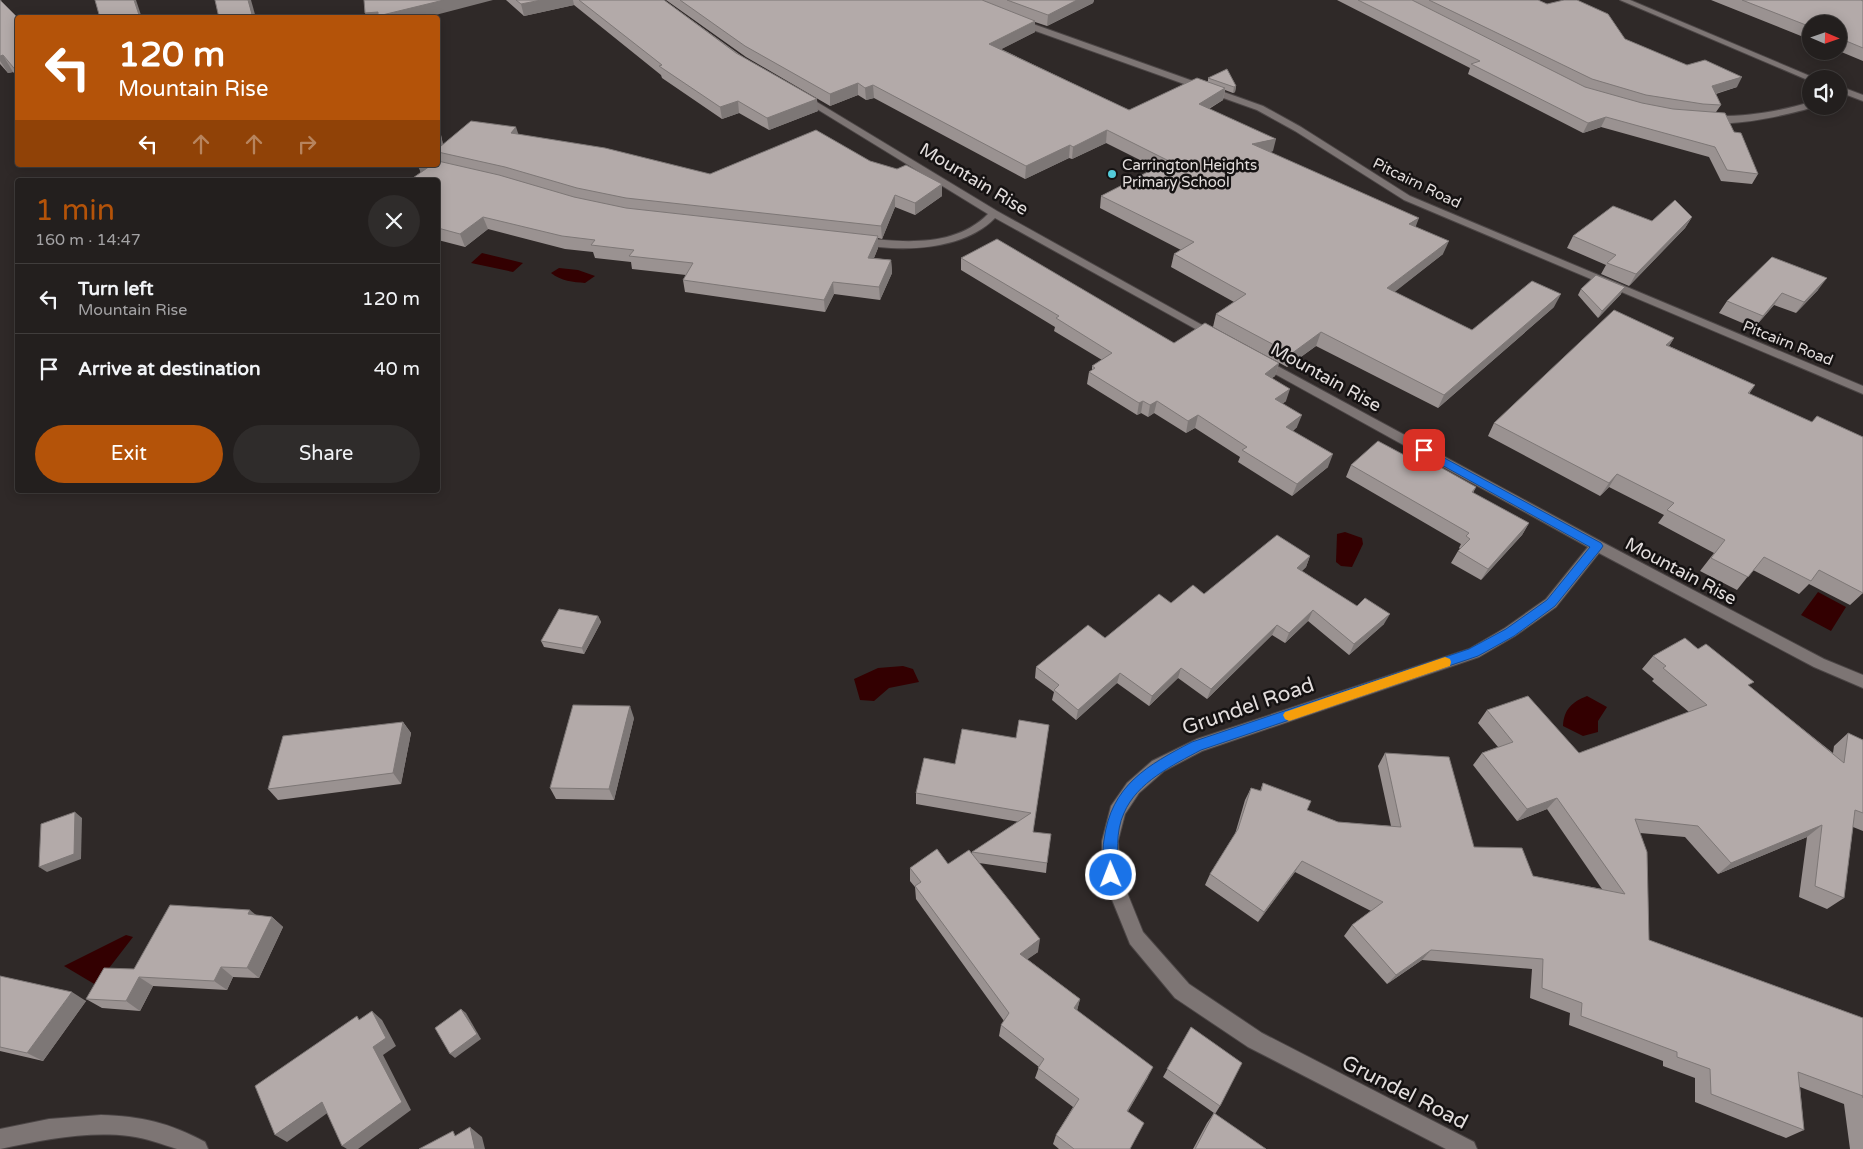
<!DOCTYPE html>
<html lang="en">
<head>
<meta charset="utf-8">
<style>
	body { margin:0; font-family:"Varela Round",sans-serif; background:#2f2c2b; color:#f1f3f6; height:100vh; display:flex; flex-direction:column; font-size:19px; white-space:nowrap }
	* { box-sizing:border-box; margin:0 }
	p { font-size:16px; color:#a3a2a4 }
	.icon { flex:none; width:28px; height:28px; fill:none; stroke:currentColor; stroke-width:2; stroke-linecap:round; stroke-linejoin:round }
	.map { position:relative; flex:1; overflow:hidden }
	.drawer { position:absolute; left:15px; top:178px; width:425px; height:315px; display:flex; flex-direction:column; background:#231f1e; border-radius:5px; box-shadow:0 2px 12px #0003,0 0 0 1px #403d3c }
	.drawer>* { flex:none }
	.guide { position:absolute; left:15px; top:15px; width:425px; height:152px; border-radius:5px; box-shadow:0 2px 12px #0003,0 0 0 1px #403d3c; background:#b45309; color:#fff; overflow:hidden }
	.needle { width:32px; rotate:92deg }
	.controls { position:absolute; left:1802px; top:15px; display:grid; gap:10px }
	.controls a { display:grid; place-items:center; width:45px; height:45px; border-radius:50%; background:#231f1e; box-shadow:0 2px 12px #0003,0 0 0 1px #403d3c; font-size:25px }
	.pin { position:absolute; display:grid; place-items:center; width:42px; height:42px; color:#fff; margin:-21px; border-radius:10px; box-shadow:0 2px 8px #0006 }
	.me { position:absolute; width:55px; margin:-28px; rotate:359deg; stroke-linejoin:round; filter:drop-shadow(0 0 4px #0008) }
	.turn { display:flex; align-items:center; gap:18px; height:105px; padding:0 20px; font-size:22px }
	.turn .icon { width:65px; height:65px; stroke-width:2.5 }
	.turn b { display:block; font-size:35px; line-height:42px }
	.lanes { display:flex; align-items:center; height:48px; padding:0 20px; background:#0003; justify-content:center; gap:25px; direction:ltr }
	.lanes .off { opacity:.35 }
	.round { display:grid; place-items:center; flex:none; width:52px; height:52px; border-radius:26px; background:#2f2c2b }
	.headline { display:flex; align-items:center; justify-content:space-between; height:85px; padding:0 20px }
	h1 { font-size:30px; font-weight:600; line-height:38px; color:#b45309 }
	.action { display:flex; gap:10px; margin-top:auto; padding:10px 20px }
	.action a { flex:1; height:58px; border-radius:30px; background:#b45309; color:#fff; font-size:20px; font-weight:600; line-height:58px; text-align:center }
	.action a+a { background:#2f2c2b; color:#f1f3f6 }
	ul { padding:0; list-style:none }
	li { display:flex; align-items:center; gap:15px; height:70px; padding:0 20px; border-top:1px solid #403d3c }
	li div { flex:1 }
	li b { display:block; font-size:19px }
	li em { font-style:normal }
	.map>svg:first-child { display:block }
	.water { fill:#330001 }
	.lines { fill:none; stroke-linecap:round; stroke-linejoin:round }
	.minor-casing { stroke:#4c4646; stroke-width:2 }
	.minor { fill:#7d7574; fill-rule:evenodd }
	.wall { fill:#9a9291 }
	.shaded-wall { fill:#7d7776 }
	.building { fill:#b3aaa9; stroke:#7d7776 }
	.route { fill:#1a73e8; stroke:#114b97 }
	.slow { fill:#f59e0b }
	.poi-dot { fill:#53cbda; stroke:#151212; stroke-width:2 }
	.labels { text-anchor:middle; stroke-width:5; stroke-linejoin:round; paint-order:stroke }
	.far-poi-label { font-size:15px; fill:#e3dedd; stroke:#151212; text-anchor:start }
	.far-street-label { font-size:15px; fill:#e3dedd; stroke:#151212 }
	.street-label { font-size:18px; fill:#e3dedd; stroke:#151212 }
	.near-street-label { font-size:21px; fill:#e3dedd; stroke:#151212 }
</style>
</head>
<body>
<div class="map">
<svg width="1863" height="1149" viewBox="0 0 1863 1149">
	<rect width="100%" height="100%" fill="#2f2928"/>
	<!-- water -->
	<g class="water">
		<path d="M482,253l41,10 -10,9 -42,-9z"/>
		<path d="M559,268l19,2 17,6 -10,7c-12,-1 -24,-2 -34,-10z"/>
		<path d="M1345,532l17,6 1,6 -11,23 -11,-1 -5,-4 1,-28z"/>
		<path d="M1818,592l28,15 -15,24 -30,-16z"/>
		<path d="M903,666l10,3 6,13 -30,6 -15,13 -14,-1 -6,-21 24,-11z"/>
		<path d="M1587,696l20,11 -9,14v11l-15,4 -20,-10c1,-17 9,-24 24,-30z"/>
		<path d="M126,935l7,2 -37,48 -32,-19z"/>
	</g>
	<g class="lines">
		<defs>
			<g id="minor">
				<path d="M1620,0h10l187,79h-6l-1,2z"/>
				<path d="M1016,20h6l241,86 38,21 109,69 453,190v8l-459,-194 -109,-69 -38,-21 -241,-86z"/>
				<path d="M1839,86l24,9v6l-24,-9z"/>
				<path d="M802,93l195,118 223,124 -2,2h-8l-215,-119c-32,33 -96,35 -139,25l-1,-2 5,-3c44,4 94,10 128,-24l-189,-116 -1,-2z"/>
				<path d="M1811,102v4l3,1c-19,6 -93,24 -108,12l4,-3c36,1 67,-4 101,-14z"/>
				<path d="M1261,357l341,185 222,117 39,16v13l-49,-21 -215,-114 -43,54 -41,29 -36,21 -277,94 -38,20 -25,22 -14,21 -7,27 2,34 23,57 46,52 73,49 212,109 3,7h-31l-198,-102 -73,-49 -45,-54 -28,-69v-34l9,-35 16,-23 25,-22 45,-22 272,-90 36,-21 41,-29 42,-52 -331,-183 -2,-3z"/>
				<path d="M101,1115c40,1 69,8 104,27l3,7c-9,0 -22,0 -31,0 -16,-5 -30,-11 -48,-13 -43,-5 -87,4 -129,13v-20l49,-10z"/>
			</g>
		</defs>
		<!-- minor casing -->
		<use href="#minor" class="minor-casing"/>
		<!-- minor -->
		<use href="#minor" class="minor"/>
	</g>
	<!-- wall -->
	<g class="wall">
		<path d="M0,0h1l1,2 16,16v59l-5,-5 -5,1 -8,-9z"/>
		<path d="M506,0h158l154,111 -49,19 -30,-17 -17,6 -60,-41 -1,-3 -87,-70 -50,11z"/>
		<path d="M666,0h428l-1,3 -46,23 -12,-4v10l-34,17 128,61 79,-29v-3l28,8 -1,6 -2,1 -8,-3 -2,10 -14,9 64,42 -3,1 146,75 27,27 -49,38 78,38 82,-23 -116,101 -122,-62 -29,21 -74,-40 3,-13 18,-12 -63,-35 3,-13 7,-4 -81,-42 1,-12 55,-28 -50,-25 -34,16 -3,-1 -44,21 -151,-81 -8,2 -8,-5 -28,11 -84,-49z"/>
		<path d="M1337,0h201l87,39 112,48 -21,7 5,11 -5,7 18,20 24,42 -6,10 -31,-3 -12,-24 -108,-30 -18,6 -115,-59 2,-6z"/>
		<path d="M1711,0h152v61l-24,-10v-27h-28v16z"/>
		<path d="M438,121l5,24 75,-11 192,40 160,-13 72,23v12l-27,19 -20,-8 -13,32 -4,-1v10l-4,10 17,2 1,13 -12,27 -46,-6 -9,18 -140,-20 -2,-12 3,-5 -54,-6 -1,-7 -36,-4 -2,-6 -28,-3 -77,-20 -23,18 -27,-7v-60l-17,-7 -2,-7 -2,-1h21z"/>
		<path d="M1692,217l-7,11 -56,58 -28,-12 5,-9 -39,-17 6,-12 79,-15z"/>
		<path d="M1772,257l46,33 -22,23 -22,-8 -20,23 -35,-15 8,-12z"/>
		<path d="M961,258l213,85 105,20 -4,13 -3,2 14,23 -4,3 15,23 -4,4 35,36 -36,29 -54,-34 2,-5 -45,-29 -9,5 -32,-20 -6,4 -7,-4 -4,2 -50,-31 2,-12 3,-2v-4l10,-6 -48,-29 1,-4 -94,-57z"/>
		<path d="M1581,289l40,5 -23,24 -20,-23z"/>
		<path d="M1674,338l-5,8 86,39 -6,9 114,199 -13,12 -41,-21 -10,10 -46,-24 -16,20 -37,-19 14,-18 -56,-30 6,-8 -55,-28 -9,9 -112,-60 6,-13z"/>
		<path d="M1421,464l55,23 -3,6 56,30 -7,12 -41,45 -30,-17 7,-12 2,-2 -1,-1 2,-4 -115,-67 5,-12z"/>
		<path d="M1310,556l-4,11 -4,4 82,53 -35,31 -41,-34 -23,22 -13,-8 -65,64 -29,-21 -29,28 -32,-23 -41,37 -24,-20 2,-8 -19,-14 1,-11 69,-29 66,-35 33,-9z"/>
		<path d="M598,616l3,6 -17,32 -40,-7 -3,-6z"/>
		<path d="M1698,649l51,37 84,67 1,-7 14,-13 15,7v91l-10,-4 -9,71 -17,11 -28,-12 8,-60 -89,37 -33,-37 -45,-4 9,107 214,78v131h-13l-6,-45 -44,-17 4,43 -18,8 -91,-36v-24l-32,-12v-5l-94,-36 1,-12 -40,-15 2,-29 -110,-9 -35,24 -43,-48 8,-11 19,-14 -76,-39 -37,50 -53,-37 5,-11 25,-40 10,-34 6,-12 9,3 3,-8 44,27 31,12 53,4 -13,-60 7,-13 89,94 59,29 69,13 -55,-80 -30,12 -44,-56 9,-12 16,-6 -20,-24 9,-13 92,43 110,-41 -37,-31 2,-2 -12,-10 11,-13z"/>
		<path d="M634,718l-20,82 -58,-1 -6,-11z"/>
		<path d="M403,722l8,11 -10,51 -123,16 -10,-11z"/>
		<path d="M1049,725l-16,107 14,31 -1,10 -67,-10 59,89 -11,7 53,40 -3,11 71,67 -20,34 2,38h-71l-6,-5 3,-9 17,-28 -38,-29 4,-11 -40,-31 2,-11 3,-4 -88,-122 -1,-12 -5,-6v-13l38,-4 24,-10v-2l47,-30 -103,-18v-11l39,-29z"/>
		<path d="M256,915l16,2 11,10 -24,51 -26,-1 -6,13 -74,-4 -13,25 -38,-3 -16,-9 48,-30z"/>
		<path d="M0,976l86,25 -43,60 -43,-10z"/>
		<path d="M1191,1027l29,79 -5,8 51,35h-73l14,-26 7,-10 -51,-36z"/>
	</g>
	<!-- shaded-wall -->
	<g class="shaded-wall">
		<path d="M134,0h2l6,18h-14z"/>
		<path d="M248,0h3l5,18h-3z"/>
		<path d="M444,0h49l-69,18h-57l-2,-5z"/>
		<path d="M541,0h32l1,5 -50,11 -3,-12z"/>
		<path d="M1077,0h17l-1,3 -46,23 1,-11z"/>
		<path d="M1035,21v11l-47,24 1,-12z"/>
		<path d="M3,55l10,17 -5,1 -8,-12v-5z"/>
		<path d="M1742,77l-5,10 -30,9 5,-10z"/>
		<path d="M858,83v12l-28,11v-12z"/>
		<path d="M873,85l1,13 -8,2 -1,-12z"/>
		<path d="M1236,86l-1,6 -2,1 1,-6z"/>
		<path d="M1225,88l-2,12 -27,16 3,-12z"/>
		<path d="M817,99l1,12 -49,19 -2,-12z"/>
		<path d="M738,101l1,12 -17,6 -2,-12z"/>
		<path d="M1606,117l-5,10 -18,6 5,-10z"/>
		<path d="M438,121l1,4 6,29 -4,-8 -3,-19z"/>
		<path d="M516,127l4,12 -9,-6z"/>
		<path d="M1107,130l-1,13 -34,16 1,-12z"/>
		<path d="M1276,139l-3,12 -24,5 3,-12z"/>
		<path d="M1070,145l-1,13 -44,21 1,-13z"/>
		<path d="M421,165h6l5,11 -9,2 -5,-12z"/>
		<path d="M942,184v12l-27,19v-12z"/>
		<path d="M895,195v12l-13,32 -1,-13z"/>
		<path d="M483,217l5,12 -23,18 -5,-13z"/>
		<path d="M1692,217l-7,11 -56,58 7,-12z"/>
		<path d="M1419,218l-5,13 -5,-7z"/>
		<path d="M878,236v12l-9,22 -1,-12z"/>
		<path d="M1449,241l-6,13 -61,48 5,-14z"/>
		<path d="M891,260l1,13 -12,27 -1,-13z"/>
		<path d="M1827,278l-9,12 -22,23 8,-11z"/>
		<path d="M833,282l1,12 -9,18 -1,-12z"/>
		<path d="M1625,287l-4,7 -23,24 4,-7z"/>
		<path d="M1782,293l-8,12 -20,23 9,-12z"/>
		<path d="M1561,294l-7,13 -116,101 6,-13z"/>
		<path d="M1321,332l-5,14 -29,21 4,-13z"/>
		<path d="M1674,338l-8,12v-5z"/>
		<path d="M1279,363l-4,13 -14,10 4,-12z"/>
		<path d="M1290,389l-4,12 -15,11 4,-13z"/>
		<path d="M1143,401l-2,12 -4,2 2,-12z"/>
		<path d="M1157,401l-3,12 -6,4 2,-12z"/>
		<path d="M1198,415l-3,13 -9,5 2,-12z"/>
		<path d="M1302,415l-5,12 -15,12 4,-12z"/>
		<path d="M1333,454l-5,13 -36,29 5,-12z"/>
		<path d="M1617,474l-8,13 -9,9 9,-13z"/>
		<path d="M1529,523l-7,12 -41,45 7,-11z"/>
		<path d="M1310,556l-4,11 -13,11 4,-10z"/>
		<path d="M1313,610l-5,11 -23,22 4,-10z"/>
		<path d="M1390,614l-6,10 -35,31 5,-11z"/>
		<path d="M598,616l3,6 -17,32 -2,-6z"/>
		<path d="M1277,625l-5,10 -65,64 4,-10z"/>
		<path d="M1181,668l-3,10 -29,28 3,-10z"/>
		<path d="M1120,673l-3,10 -41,37 2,-10z"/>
		<path d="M630,706l4,12 -20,82 -5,-11z"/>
		<path d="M403,722l8,11 -10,51 -8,-11z"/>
		<path d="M1557,798l-10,11 -30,12 10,-12z"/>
		<path d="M75,812l7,6 -1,41 -34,13 -8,-5z"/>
		<path d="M1822,825l-15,12 -89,37 13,-11z"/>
		<path d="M1302,861l-7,11 -37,50 6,-10z"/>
		<path d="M250,910l12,10 -14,-6z"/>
		<path d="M272,917l11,10 -24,51 -12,-10z"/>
		<path d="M1040,939l-2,13 -20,14 2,-12z"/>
		<path d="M1431,950l-9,10 -35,24 9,-9z"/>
		<path d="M221,967l12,10 -6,13 -13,-9z"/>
		<path d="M139,977l14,9 -13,25 -14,-10z"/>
		<path d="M72,992l14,9 -43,60 -16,-8z"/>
		<path d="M1080,999l-3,12 -3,-3z"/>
		<path d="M461,1009l5,4 15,26 -26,19 -5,-4z"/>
		<path d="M372,1011l10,9 14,26 -13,9 28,55 -53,39h-11l-5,-3 31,-99z"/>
		<path d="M1153,1067l-5,10 -25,43 4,-9z"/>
		<path d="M322,1102l11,7 -46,33 -12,-7z"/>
		<path d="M470,1127l12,10 3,12h-10z"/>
	</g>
	<!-- building -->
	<g class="building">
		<path d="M0,0l18,18v55l-15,-18 -3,1z"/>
		<path d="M95,0h39l5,15 -11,3h-28z"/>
		<path d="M215,0h33l5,18h-34z"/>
		<path d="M364,0h80l-66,16v-4l-13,1z"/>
		<path d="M516,0h25l-20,4z"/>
		<path d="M579,0h85l72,53 81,46 -50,19 -29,-17 -18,6 -61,-41 3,-1z"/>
		<path d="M680,0h302l53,21 -46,23 140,66 68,-32 28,10 -26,16 77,35 -24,5 167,74 -10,6 40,17 -62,47 85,42 60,-49 29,13 -117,101 -123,-63 -30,22 -75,-40 30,-20 -72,-40 20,-12 -93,-46 68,-35 -62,-31 -34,17 -3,-2 -44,21 -153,-81 -8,3 -7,-5 -28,11 -85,-48z"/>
		<path d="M1007,0h70l-29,15z"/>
		<path d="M1358,0h54l173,87 57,16 31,6 52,4 9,19 7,1 17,41 -31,-4 -12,-23 -109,-30 -18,6 -117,-59 9,-3z"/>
		<path d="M1429,0h109l9,4 17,-4h13l31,14 17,25 62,26 18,-5 37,17 -30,9 9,19 -18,-1 -57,-9 -54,-16z"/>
		<path d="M1742,0h119l2,1v47l-24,-10v-14h-28v3z"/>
		<path d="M1227,69l9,17 -2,1 -26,-9z"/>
		<path d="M471,121l45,6 -5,6 94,15 105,26 106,-44 54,31 27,8 9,-4 36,19 -27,19 -20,-8 -14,31 -255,-28 -49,-10 -72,-21 -67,-15v-25l3,19z"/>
		<path d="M438,161l61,14 75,22 52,11 252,28 -10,22 23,2 -12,27 -46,-5 -9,18 -141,-20 10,-17 -64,-7 5,-6 -43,-5 4,-5 -33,-4 -79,-19 -23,17 -22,-6v-48h-28l20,-14 -1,-1h9z"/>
		<path d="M1675,200l17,17 -56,57 -29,-11 9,-8 -43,-19 40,-30 39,15z"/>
		<path d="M997,239l177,104 31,-20 74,40 -14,11 25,15 -15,10 27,16 -16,12 47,27 -36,30 -55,-34 5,-3 -49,-32 -10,6 -31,-20 -7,4 -7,-4 -4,2 -50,-31 6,-4 -3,-2 20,-13 -56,-35 3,-2 -98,-58z"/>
		<path d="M1772,257l55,21 -23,24 -22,-9 -19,23 -36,-15z"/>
		<path d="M1596,275l29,12 -23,24 -21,-22z"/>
		<path d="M1614,310l60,28 -8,7 89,40 -7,8 64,29 5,-6 46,21v156l-44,-23 -8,11 -47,-24 -16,20 -37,-19 14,-18 -58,-30 7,-7 -57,-29 -8,9 -115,-60z"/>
		<path d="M1378,441l43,23 5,-5 50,28 -4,5 57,31 -41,46 -30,-18 12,-12 -4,-3 3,-3 -118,-68z"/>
		<path d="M1277,535l33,21 -13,12 60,38 8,-8 25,16 -36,30 -41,-34 -24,23 -12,-8 -66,64 -30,-21 -29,28 -32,-23 -42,37 -24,-20 5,-5 -23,-18 52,-42 17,13 54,-44 12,9 22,-18 11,9z"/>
		<path d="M559,609l39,7 -16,32 -41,-7z"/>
		<path d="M1685,638l13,11 8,-5 48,38 -6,3 96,78 4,-30 15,7v73l-8,-3 -11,88 -29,-12 7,-61 -91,38 -33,-37 -63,-7 12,33 2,88 214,78v80v-2l-65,-24 6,58 -93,-36 -1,-25 -33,-12v-5l-96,-36 1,-13 -40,-15 1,-29 -112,-9 -35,25 -44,-50 31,-23 -81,-41 -38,51 -54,-38 28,-45 13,-41 10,3 2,-8 48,18 -4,9 31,12 63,5 -16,-74 64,4 25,90 48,1 11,28 92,18 -68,-96 -30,11 -45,-56 31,-11 -26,-32 41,-14 51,57 128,-48 -44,-37 3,-2 -13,-10z"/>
		<path d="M573,705l57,1 -21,83 -59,-1z"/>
		<path d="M1019,720l30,5 -16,107 18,2 -4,29 -75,-11 59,-39 -115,-20 8,-35 31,6 7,-35 54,9z"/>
		<path d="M403,722l-10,51 -125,16 15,-53z"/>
		<path d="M75,812l-1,42 -35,13 2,-43z"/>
		<path d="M937,849l11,15 21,-14 71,89 -20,15 60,45 -6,9 79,59 -26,44 17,12 -14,26h-56l-18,-14 23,-36 -41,-31 6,-9 -43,-34 8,-12 -94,-127 6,-4 -11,-14z"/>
		<path d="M170,905l80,5 -2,4 24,3 -25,51 -26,-1 -7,14 -75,-4 -13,24 -40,-2 18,-31 30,1z"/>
		<path d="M0,976l72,16 -45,61 -27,-6z"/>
		<path d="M461,1009l16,25 -27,20 -15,-26z"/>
		<path d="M372,1011l14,27 -13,9 29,55 -60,44 -20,-44 -47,33 -20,-49 102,-70 2,4z"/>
		<path d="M1191,1027l51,36 -22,43 -53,-37z"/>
		<path d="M1214,1113l52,36h-71z"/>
		<path d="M470,1127l5,22h-56l34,-18 2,5z"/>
	</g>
	<!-- route -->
	<path class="route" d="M1424,447l177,96 2,3 -2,3 -46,57 -41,30 -36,20 -277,94c-28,15 -64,32 -77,63 -9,19 -6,42 -6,62l-2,4 -5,2 -5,-2 -2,-4c0,-12 -2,-24 0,-35 7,-55 44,-75 88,-98l277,-93 37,-20 41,-29 43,-53 -170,-94v-5z"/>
	<!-- slow -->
	<path class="slow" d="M1445,657l5,2 1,3 -1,4 -161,55 -4,-2 -2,-4 2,-3z"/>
	<!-- markers -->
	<circle class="poi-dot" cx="1112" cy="174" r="5"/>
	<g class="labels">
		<!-- far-poi labels -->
		<g class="far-poi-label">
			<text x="1122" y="170">Carrington Heights<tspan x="1122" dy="17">Primary School</tspan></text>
		</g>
		<!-- far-street labels -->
		<g class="far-street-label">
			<text transform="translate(1417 183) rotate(26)" y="5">Pitcairn Road</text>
			<text transform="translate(1788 343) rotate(22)" y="5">Pitcairn Road</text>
		</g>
		<!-- street labels -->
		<g class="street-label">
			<text transform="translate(974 179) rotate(31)" y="6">Mountain Rise</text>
			<text transform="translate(1326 377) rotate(29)" y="6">Mountain Rise</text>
			<text transform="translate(1681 571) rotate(28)" y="6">Mountain Rise</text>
		</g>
		<!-- near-street labels -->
		<g class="near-street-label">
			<text transform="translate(1248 706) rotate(-19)" y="7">Grundel Road</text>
			<text transform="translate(1405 1092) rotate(27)" y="7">Grundel Road</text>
		</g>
	</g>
</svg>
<div class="controls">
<a><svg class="needle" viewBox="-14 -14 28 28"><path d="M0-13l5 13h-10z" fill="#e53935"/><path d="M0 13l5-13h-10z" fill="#a3a2a4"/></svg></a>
<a><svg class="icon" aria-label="sound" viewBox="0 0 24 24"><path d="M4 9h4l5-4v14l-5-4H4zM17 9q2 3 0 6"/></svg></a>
</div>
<div class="pin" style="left:1424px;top:450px;background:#d93025"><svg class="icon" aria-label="arrive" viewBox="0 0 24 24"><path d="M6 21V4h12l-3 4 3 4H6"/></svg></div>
<svg class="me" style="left:1111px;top:875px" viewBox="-20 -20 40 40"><circle r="17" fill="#1a73e8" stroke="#fff" stroke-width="3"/><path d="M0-11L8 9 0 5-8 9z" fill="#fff"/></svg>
<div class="guide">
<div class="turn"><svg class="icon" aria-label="left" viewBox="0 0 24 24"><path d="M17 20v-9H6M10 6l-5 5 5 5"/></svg><div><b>120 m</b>Mountain Rise</div></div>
<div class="lanes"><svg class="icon" aria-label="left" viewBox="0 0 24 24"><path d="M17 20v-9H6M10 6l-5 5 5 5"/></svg><svg class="icon off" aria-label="ahead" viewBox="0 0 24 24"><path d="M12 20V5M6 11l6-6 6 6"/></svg><svg class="icon off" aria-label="ahead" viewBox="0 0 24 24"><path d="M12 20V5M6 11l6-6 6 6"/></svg><svg class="icon off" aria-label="right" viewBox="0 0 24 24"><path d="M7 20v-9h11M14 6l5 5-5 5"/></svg></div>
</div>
<section class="drawer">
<div class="headline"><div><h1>1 min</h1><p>160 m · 14:47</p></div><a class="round"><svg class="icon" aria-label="close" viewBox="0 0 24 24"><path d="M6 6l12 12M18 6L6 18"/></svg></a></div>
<ul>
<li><svg class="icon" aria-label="left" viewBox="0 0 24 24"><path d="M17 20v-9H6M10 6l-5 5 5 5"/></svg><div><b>Turn left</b><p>Mountain Rise</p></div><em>120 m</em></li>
<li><svg class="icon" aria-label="arrive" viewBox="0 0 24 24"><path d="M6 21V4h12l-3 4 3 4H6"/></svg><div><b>Arrive at destination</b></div><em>40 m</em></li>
</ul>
<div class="action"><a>Exit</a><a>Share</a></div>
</section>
</div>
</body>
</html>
